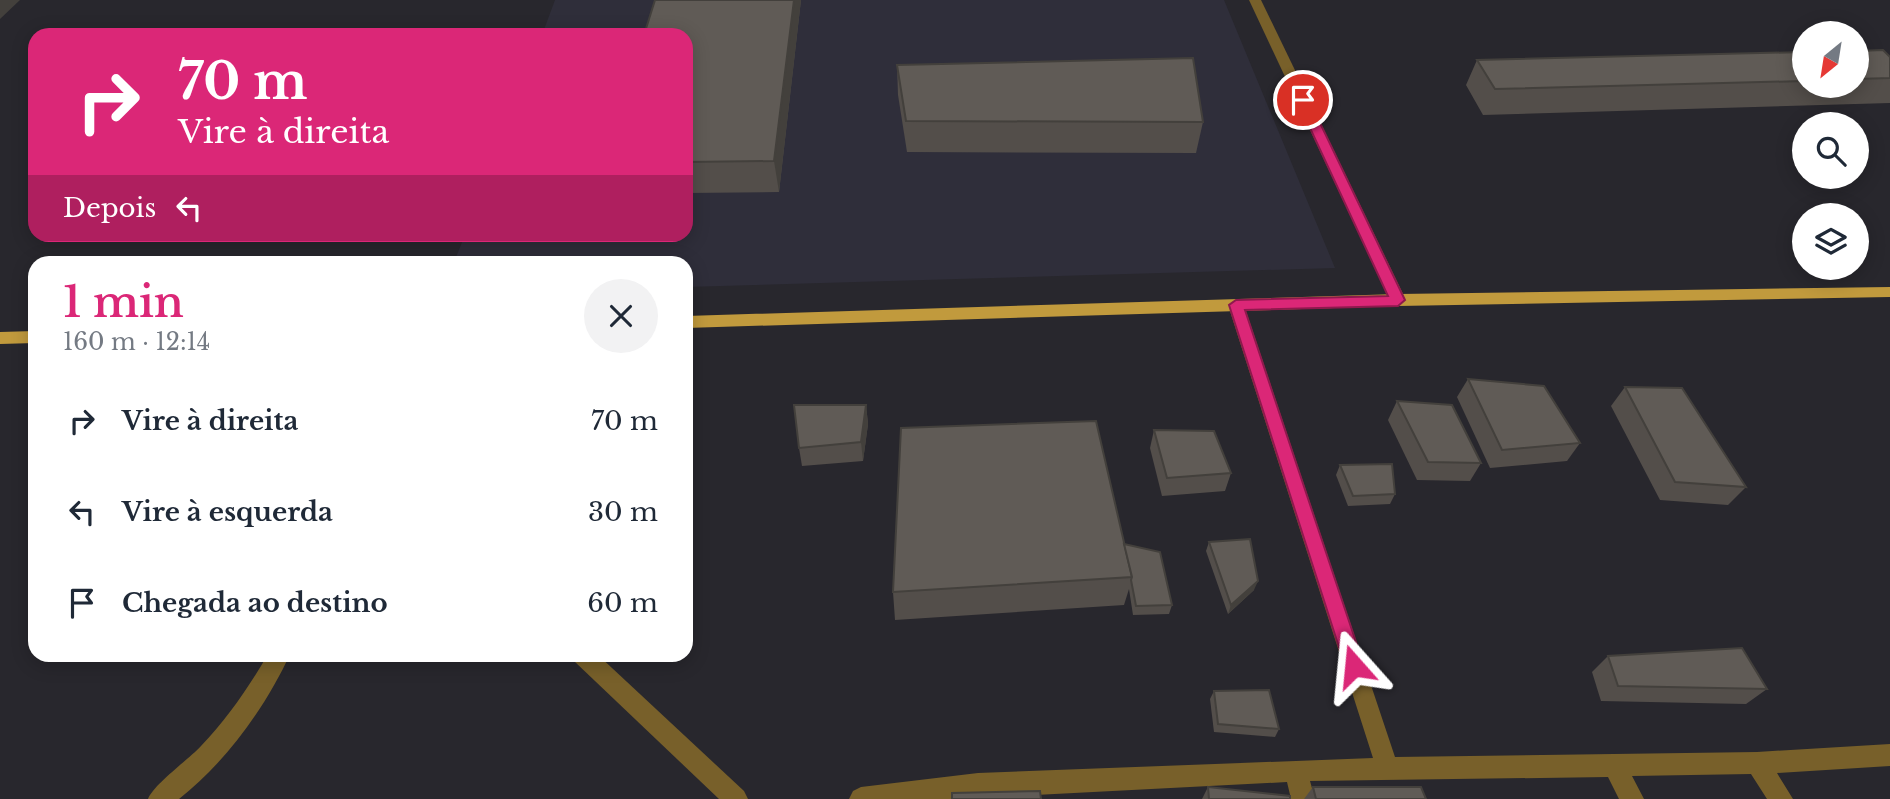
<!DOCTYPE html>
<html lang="pt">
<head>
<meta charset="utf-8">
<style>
	body { margin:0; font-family:"Libre Baskerville",serif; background:#f2f2f3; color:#1f2937; height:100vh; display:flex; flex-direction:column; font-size:26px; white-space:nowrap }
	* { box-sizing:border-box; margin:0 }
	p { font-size:23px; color:#747a83 }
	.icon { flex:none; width:38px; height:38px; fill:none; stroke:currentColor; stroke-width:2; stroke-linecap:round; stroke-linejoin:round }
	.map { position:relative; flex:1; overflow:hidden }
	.sheet { position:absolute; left:28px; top:256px; width:665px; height:406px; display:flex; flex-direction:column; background:#fff; border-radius:21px; box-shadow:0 4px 18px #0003 }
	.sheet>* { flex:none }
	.top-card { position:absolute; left:28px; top:28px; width:665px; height:214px; border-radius:21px; box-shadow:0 4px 18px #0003; background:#db2777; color:#fff; overflow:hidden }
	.needle { width:46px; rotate:210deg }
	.tools { position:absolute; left:1792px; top:21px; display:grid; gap:14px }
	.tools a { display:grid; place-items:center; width:77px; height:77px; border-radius:50%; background:#fff; box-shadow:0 4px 18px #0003; font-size:35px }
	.pin { position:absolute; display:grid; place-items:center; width:60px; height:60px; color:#fff; margin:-30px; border:4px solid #fff; border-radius:50%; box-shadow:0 2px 7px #0007 }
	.me { position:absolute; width:77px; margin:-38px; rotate:342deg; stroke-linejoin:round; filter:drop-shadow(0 0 5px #0008) }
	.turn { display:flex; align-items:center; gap:24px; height:147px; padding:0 35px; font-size:32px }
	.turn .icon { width:91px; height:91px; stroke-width:2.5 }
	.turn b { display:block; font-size:49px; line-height:60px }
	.then { display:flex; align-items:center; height:66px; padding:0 35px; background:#0003; gap:14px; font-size:26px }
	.round { display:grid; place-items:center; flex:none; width:74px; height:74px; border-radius:37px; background:#f2f2f3 }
	.summary { display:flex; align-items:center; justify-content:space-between; height:119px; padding:0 35px }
	h1 { font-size:42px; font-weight:600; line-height:52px; color:#db2777 }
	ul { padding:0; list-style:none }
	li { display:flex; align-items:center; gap:21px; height:91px; padding:0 35px }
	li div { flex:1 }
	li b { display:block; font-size:26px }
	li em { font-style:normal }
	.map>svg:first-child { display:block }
	.built { fill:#2f2e3a }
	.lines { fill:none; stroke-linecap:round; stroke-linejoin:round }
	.street { fill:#78602a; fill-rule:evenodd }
	.primary { fill:#c19a3d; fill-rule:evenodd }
	.wall { fill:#534e4a }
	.shaded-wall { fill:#43403c }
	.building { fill:#605b56; stroke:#43403c; stroke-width:2 }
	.route { fill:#db2777; stroke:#8e194d; stroke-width:2 }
</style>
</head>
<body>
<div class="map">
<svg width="1890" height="799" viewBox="0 0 1890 799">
	<rect width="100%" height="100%" fill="#28272d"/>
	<!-- built -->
	<path class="built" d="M555,0h669l111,268 -649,19v-25h-232l11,-27 221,-1v-199h-144z"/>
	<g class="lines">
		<!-- street -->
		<g class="street">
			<path d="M1249,0h12l145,300 -2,4h-12l-2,-4z"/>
			<path d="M1236,299l8,6 151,452 362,-5 133,-8v22l-113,7 16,26h-26l-16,-25 -119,2 12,23h-25l-11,-22 -298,4 5,18h-24l-4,-17 -329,17h-109l4,-8 8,-4 117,-14 395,-15 -145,-453z"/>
			<path d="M268,654h22c-24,53 -65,109 -111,145h-31c6,-15 40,-39 53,-53 26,-27 48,-59 67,-92z"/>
			<path d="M572,654h25l147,137 4,8h-29l-145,-138z"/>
		</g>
		<!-- primary -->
		<g class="primary">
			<path d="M1890,287v10l-492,9 -712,22v-12l712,-22z"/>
			<path d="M35,331v12l-35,1v-12z"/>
		</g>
	</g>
	<!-- wall -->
	<g class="wall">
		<path d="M655,0h146l-22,192 -93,1v-158z"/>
		<path d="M1857,51l33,6v46l-407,12 -17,-30 11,-25 327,-8v34h53z"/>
		<path d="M897,65l306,57 -7,31 -289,-1 -9,-57z"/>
		<path d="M1468,379l112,64 -13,18 -77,7 -33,-71z"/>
		<path d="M1625,387l121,100 -18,18 -68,-5 -49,-94z"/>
		<path d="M1397,401l84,62 -11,18 -53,-1 -29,-60z"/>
		<path d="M866,405l2,19 -5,37 -61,5 -3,-18z"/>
		<path d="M1154,430l77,43 -6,18 -63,5 -12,-48z"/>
		<path d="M1340,465l55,29 -5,10 -42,2 -12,-31z"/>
		<path d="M1209,542l45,48 -26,24 -22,-63z"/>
		<path d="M1124,545l48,60 -3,9 -36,1 -4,-26 -5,16 -229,15 -2,-28z"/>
		<path d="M1608,656l159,33 -21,15 -145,-3 -9,-29z"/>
		<path d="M1214,691l65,38 -4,8 -61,-5 -4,-33z"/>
		<path d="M1208,787l82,12h-88z"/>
		<path d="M1313,787l113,12h-122z"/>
	</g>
	<!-- shaded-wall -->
	<g class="shaded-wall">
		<path d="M0,0h20l-20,19z"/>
		<path d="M794,0h7l-22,192 -5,-31z"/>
		<path d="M866,405l2,19 -5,37 -2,-19z"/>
		<path d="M1258,581l-4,9 -26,24 3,-9z"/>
	</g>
	<!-- building -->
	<g class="building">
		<path d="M655,0h139l-20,161 -88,1v-127h-42z"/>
		<path d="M1883,50l7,7v21l-33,1v-28z"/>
		<path d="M1804,52v29l-309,8 -18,-29z"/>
		<path d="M1193,58l10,64 -297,-1 -9,-56z"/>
		<path d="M1468,379l76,7 36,57 -78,7z"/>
		<path d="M1625,387l57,1 64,99 -71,-5z"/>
		<path d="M1397,401l55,4 29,58 -53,-1z"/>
		<path d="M794,405h72l-5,37 -62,6z"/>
		<path d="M1096,421l36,156 -239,15 8,-164z"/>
		<path d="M1154,430l60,1 17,42 -64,5z"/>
		<path d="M1392,464l3,30 -42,2 -13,-31z"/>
		<path d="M1250,539l8,42 -27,24 -22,-63z"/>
		<path d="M1124,544l36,8 12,53 -36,1 -5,-26 1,-3z"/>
		<path d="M1742,648l25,41 -149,-3 -10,-30z"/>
		<path d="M1269,690l10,39 -61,-5 -4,-33z"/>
		<path d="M1208,787l82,9v3h-81z"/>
		<path d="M1313,787h108l5,12h-110z"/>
		<path d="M1040,791l1,8h-89v-6z"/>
	</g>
	<!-- route -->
	<path class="route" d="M1303,97l6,3 96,200 -7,6 -153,4 119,356 -3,6 -7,3 -6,-3 -3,-6 -116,-361 7,-5 152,-4 -91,-196z"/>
</svg>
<div class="tools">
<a><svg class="needle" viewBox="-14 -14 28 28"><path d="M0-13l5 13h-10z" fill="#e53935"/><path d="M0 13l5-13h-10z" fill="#747a83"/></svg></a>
<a><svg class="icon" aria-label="search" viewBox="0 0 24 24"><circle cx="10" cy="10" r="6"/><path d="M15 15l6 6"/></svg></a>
<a><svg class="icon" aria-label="layers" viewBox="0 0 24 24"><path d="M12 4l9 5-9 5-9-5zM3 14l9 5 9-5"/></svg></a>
</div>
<div class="pin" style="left:1303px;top:100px;background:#d93025"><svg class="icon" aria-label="arrive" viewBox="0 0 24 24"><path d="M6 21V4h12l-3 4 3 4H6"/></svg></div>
<svg class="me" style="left:1354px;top:666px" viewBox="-20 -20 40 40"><path d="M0-17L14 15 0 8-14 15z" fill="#db2777" stroke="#fff" stroke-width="4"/></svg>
<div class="top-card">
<div class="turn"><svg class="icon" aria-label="right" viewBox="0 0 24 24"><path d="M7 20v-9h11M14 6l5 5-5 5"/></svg><div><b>70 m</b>Vire à direita</div></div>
<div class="then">Depois<svg class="icon" aria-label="left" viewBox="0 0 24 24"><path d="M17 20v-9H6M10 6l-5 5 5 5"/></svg></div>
</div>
<section class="sheet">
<div class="summary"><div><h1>1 min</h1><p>160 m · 12:14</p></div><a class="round"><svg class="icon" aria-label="close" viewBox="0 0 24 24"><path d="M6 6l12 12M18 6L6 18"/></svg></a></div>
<ul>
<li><svg class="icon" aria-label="right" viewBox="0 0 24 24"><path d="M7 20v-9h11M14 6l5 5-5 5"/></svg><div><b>Vire à direita</b></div><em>70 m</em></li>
<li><svg class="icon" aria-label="left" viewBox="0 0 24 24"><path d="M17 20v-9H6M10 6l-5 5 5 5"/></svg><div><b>Vire à esquerda</b></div><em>30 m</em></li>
<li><svg class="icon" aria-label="arrive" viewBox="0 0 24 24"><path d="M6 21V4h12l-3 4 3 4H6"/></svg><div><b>Chegada ao destino</b></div><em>60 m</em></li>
</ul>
</section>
</div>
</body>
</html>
